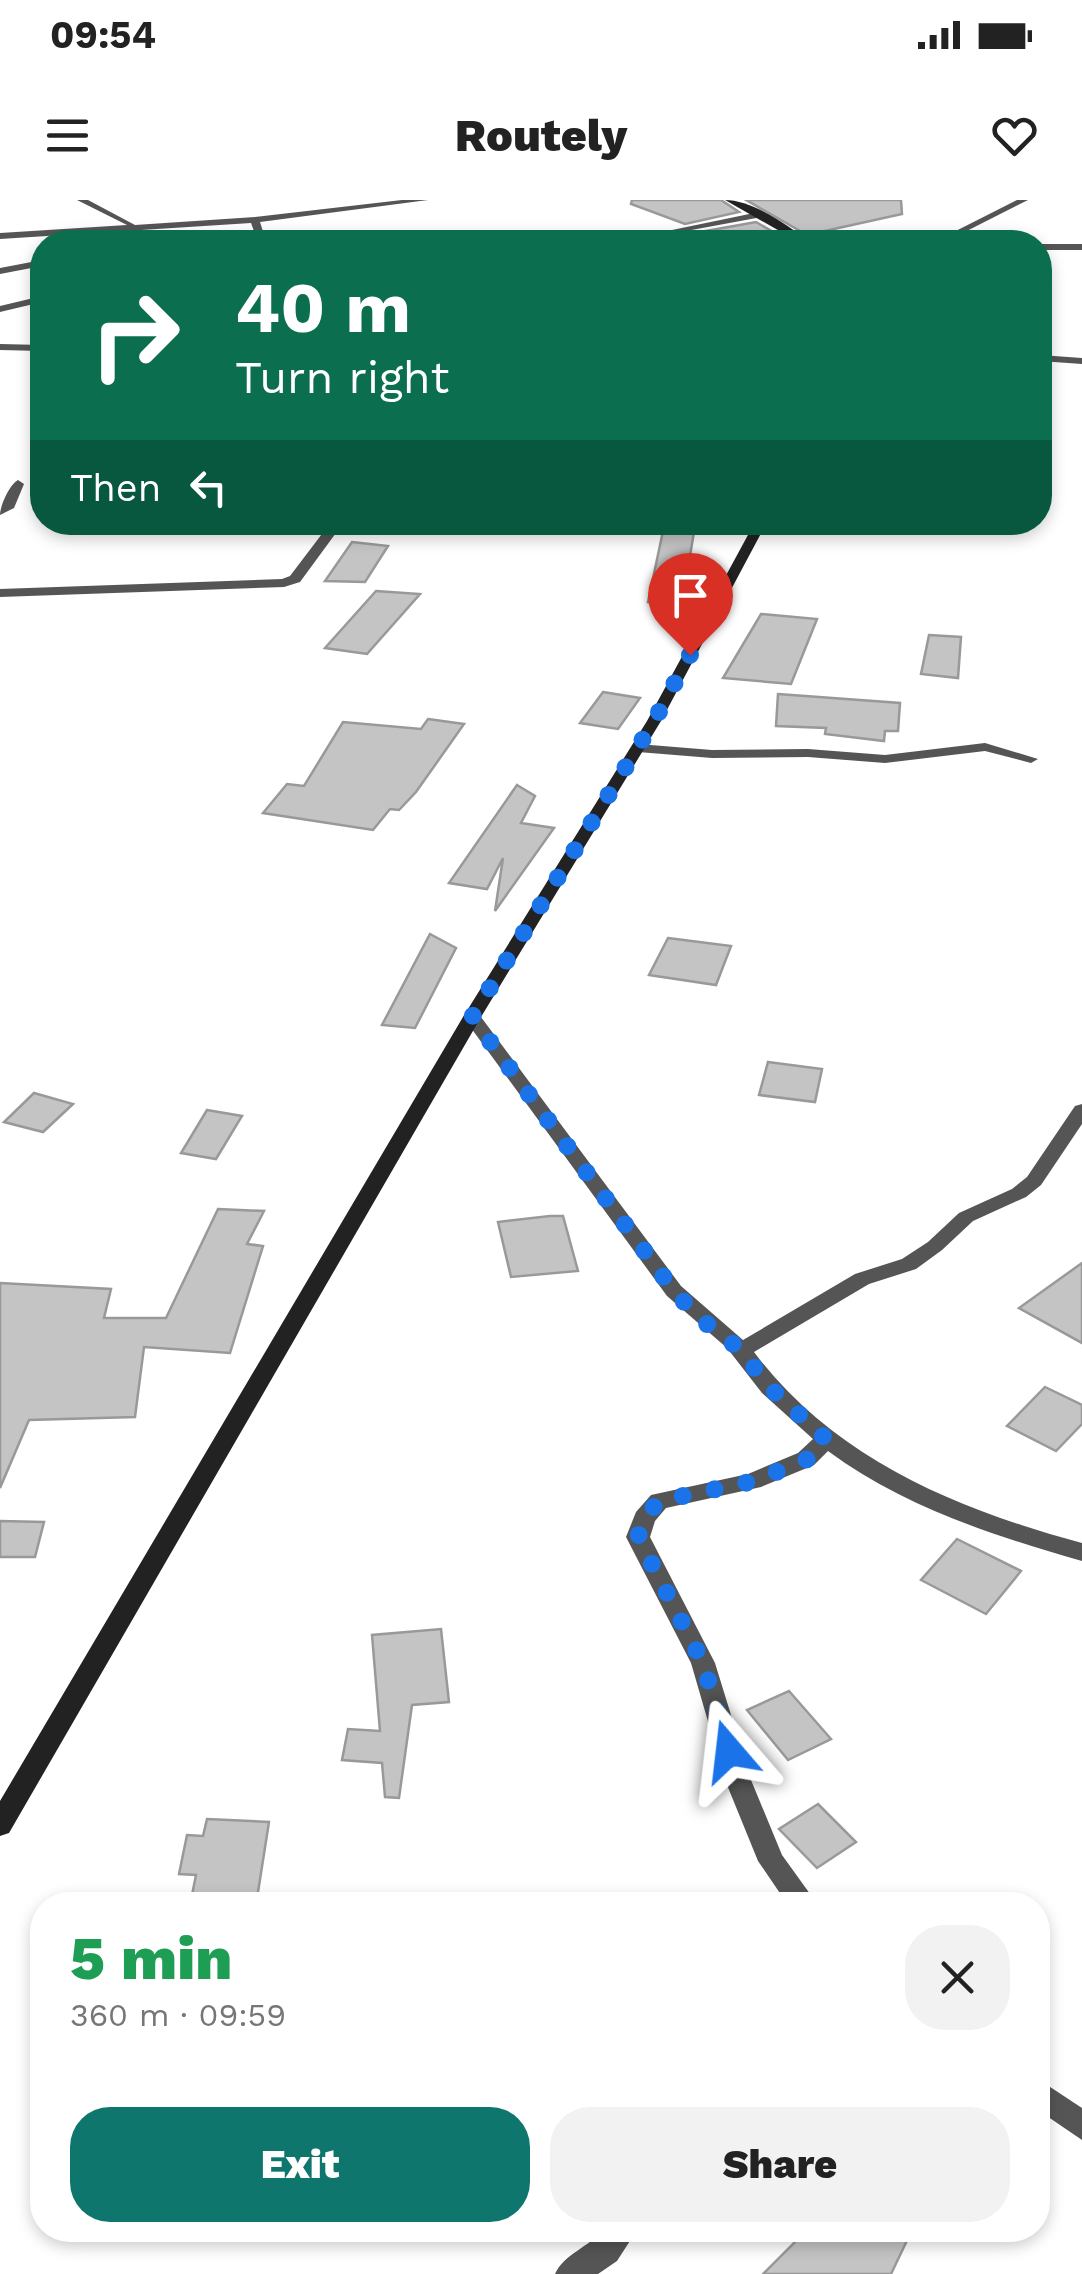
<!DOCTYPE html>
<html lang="en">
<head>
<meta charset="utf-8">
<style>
	body { margin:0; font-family:"Work Sans",sans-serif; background:#f2f2f2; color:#222; height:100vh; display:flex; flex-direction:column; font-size:38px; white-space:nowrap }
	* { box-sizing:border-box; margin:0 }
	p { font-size:32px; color:#767676 }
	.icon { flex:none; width:55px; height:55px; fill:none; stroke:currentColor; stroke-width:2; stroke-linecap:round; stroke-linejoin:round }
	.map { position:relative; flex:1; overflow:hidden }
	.details { position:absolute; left:30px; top:1692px; width:1020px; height:350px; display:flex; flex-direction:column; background:#fff; border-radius:40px; box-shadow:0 5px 15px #0003 }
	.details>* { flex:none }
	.hud { position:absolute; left:30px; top:30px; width:1022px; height:305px; border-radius:40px; box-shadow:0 5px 15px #0003; background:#0b6e4f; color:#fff; overflow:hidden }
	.pin { position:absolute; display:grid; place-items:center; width:85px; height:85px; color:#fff; margin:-102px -42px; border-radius:50% 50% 50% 0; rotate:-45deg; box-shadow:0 0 10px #0007 }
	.pin .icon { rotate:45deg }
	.me { position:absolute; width:110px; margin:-55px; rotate:343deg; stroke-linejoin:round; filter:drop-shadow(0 0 8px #0008) }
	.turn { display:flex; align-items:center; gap:35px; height:210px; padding:0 40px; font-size:45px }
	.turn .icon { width:130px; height:130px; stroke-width:2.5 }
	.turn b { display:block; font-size:70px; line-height:85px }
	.then { display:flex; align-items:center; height:95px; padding:0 40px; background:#0003; gap:20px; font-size:38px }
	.round { display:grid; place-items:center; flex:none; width:105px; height:105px; border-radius:40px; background:#f2f2f2 }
	.head { display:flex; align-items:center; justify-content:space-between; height:170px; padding:0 40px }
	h1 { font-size:60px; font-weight:800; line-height:75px; color:#1e9e55 }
	.button { display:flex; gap:20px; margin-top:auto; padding:20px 40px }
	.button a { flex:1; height:115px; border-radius:40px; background:#0f766e; color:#fff; font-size:40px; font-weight:800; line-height:115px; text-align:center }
	.button a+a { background:#f2f2f2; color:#222 }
	.status { display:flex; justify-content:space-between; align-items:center; height:70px; padding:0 50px; background:#fff; direction:ltr }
	.status svg { height:28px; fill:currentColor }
	header { display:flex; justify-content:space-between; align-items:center; height:130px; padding:0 40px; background:#fff; font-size:45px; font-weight:800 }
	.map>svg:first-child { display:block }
	.building { fill:#c4c4c4; stroke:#999; stroke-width:2.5 }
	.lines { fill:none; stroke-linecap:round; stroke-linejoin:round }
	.lane { fill:#555; fill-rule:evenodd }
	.street { fill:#555; fill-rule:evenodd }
	.secondary { fill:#222; fill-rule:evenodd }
	.route { stroke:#1a73e8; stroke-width:18; stroke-dasharray:0 32.4 }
</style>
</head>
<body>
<div class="status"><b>09:54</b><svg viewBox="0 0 49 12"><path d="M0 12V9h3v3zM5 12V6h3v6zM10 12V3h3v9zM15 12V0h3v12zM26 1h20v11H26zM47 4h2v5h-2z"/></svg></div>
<header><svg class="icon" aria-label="menu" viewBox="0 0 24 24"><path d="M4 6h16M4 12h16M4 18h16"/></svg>Routely<svg class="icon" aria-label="heart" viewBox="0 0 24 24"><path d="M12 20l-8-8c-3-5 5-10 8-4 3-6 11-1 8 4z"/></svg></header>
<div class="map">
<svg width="1082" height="2074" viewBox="0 0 1082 2074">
	<rect width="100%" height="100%" fill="#fff"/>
	<!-- building -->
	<g class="building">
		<path d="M632,0h89l18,12 -54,12 -54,-20z"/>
		<path d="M746,0h155l1,14 -95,21z"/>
		<path d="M756,22l31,18 -50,2 -31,-11z"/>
		<path d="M663,331l31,1 -12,72 -34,-2z"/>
		<path d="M352,342l36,4 -23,36 -40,-1z"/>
		<path d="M376,391l44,3 -53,60 -42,-6z"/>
		<path d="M761,414l56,5 -26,65 -68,-6z"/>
		<path d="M929,435l32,2 -3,41 -37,-4z"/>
		<path d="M603,492l37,6 -22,31 -38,-6z"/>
		<path d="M778,494l122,9 -2,28h-13l-1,10 -59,-7 1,-6 -50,-2z"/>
		<path d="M428,519l36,5 -48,68 -17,18 -9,-1 -17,21 -110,-17 24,-29 17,2 39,-64 78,7z"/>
		<path d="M517,585l18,11 -14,27 33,5 -59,83 8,-53 -16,31 -38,-6z"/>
		<path d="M430,734l26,14 -41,80 -33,-3z"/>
		<path d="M668,738l63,8 -15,39 -67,-10z"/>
		<path d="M768,862l54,7 -7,33 -56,-7z"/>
		<path d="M34,893l39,11 -30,28 -39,-10z"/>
		<path d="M207,910l35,6 -26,43 -35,-6z"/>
		<path d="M218,1009l46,2 -17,33 16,2 -33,107 -86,-6 -9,70 -106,3 -29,68v-205l111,6 -7,29h62z"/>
		<path d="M550,1016h13l15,55 -67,6 -13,-55z"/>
		<path d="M1082,1063v80l-63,-35z"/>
		<path d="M1045,1187l37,18v19l-26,27 -49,-25z"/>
		<path d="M0,1321l44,1 -9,35h-35z"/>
		<path d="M957,1339l64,32 -35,43 -65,-34z"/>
		<path d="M441,1429l8,73 -37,3 -13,93 -14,-1 -3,-34 -40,-3 6,-31 32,2 -8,-96z"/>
		<path d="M789,1491l42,48 -43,21 -41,-50z"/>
		<path d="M818,1604l38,38 -39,26 -38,-39z"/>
		<path d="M207,1619l62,3 -13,83h-66l6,-30 -17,-1 8,-39 16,1z"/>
		<path d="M807,2030h105l-21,44h-128z"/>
	</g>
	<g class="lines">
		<!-- lane -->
		<path class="lane" d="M985,543l53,16 -7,4 -46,-12 -100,12 -77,-6 -96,1 -74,-6 -7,-4 7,-4 74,6 96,-1 77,6z"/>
		<!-- street -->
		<g class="street">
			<path d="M77,0h11l47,25 120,-8 147,-17h26l-168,22 5,16 5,4h-12l-7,-19 -251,16v-6l127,-8z"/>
			<path d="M1017,0h11l-83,42h-11z"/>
			<path d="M759,12l3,5 -76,14 16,11h-10l-20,-12z"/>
			<rect x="1040" y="44" width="42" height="6"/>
			<path d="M42,60v6l-42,8v-6z"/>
			<path d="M42,96v6l-42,10v-6z"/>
			<path d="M0,144l42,1v6l-42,-1z"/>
			<path d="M1040,155l42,3v6l-42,-3z"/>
			<path d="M18,280l6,4 -10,24 -14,7c0,-9 9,-30 18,-35z"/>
			<path d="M331,322h13l-44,60 -16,5 -284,10v-8l282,-10 8,-3z"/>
			<path d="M472,812l6,1 203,273 62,54 112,-66 47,-15 26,-17 31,-29 53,-24 15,-12 48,-71 7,-2v20l-41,61 -15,12 -53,24 -31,29 -26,19 -47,15 -115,68c81,107 202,157 328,191v18c-90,-26 -178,-54 -254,-110l-14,14 -53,22 -95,21 -11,13 -5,16 65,126 36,117 31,75 36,50h-30l-30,-44 -33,-81 -34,-117 -65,-126 10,-25 15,-17 97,-21 50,-21 15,-14 -51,-46 -35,-45 -60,-52 -204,-279z"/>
			<path d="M1038,1879l44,29v32l-44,-30z"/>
			<path d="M603,2030h34l-20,31 -19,13h-43c9,-20 34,-27 48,-44z"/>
		</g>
		<!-- secondary -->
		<g class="secondary">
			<path d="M725,0c27,0 63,25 84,42h-10z"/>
			<path d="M755,322h12l-106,199 -180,296 -472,816 -9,3v-35l463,-784 184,-296z"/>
		</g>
	</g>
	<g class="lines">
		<!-- route -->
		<path class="route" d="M690,455l-36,66 -182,296 202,274 24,26 43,33 27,36 58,53 -20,21 -52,21 -95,20 -15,17 -6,19 65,126 26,88"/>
	</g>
</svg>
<div class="pin" style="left:690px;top:455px;background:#d93025"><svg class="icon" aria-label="arrive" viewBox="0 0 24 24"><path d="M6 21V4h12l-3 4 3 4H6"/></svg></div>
<svg class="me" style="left:729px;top:1551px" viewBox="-20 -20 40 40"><path d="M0-17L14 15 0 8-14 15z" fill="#1a73e8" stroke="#fff" stroke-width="4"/></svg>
<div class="hud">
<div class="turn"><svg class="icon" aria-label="right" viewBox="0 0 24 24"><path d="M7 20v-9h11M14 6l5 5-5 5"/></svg><div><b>40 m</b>Turn right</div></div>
<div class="then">Then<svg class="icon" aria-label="left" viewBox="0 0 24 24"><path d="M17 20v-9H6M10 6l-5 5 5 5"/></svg></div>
</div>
<section class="details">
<div class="head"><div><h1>5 min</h1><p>360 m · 09:59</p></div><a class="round"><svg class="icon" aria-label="close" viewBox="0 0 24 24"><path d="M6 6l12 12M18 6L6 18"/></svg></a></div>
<div class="button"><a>Exit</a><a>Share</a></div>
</section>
</div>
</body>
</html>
